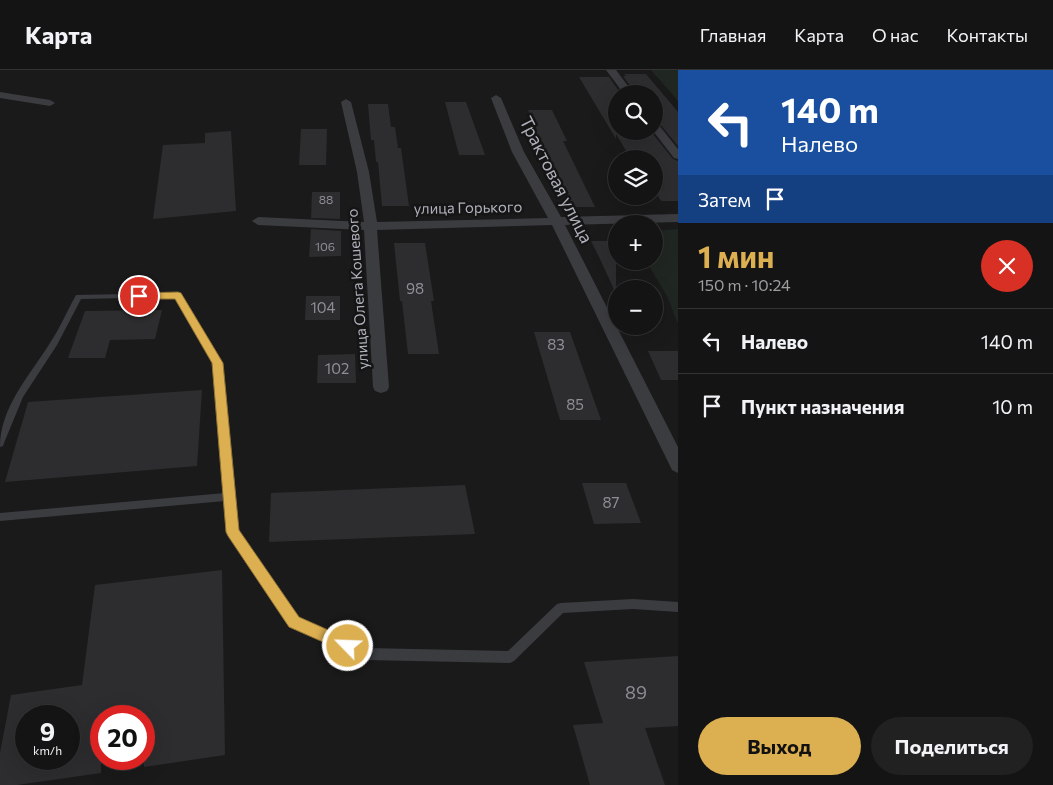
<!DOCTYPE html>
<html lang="ru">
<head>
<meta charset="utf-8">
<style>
	body { margin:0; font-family:Commissioner,sans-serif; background:#212122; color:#f1f3f6; height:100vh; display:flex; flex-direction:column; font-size:19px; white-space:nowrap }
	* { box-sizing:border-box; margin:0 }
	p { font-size:16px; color:#9d9ea0 }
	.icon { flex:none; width:28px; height:28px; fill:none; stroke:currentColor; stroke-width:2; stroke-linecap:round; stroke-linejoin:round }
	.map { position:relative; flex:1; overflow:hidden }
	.drawer { display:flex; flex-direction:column; background:#141414; width:375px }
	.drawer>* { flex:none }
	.top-card { background:#1a4fa0; color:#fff; overflow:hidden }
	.controls { position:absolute; left:608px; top:15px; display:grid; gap:10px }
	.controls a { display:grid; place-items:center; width:55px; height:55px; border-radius:50%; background:#141414; box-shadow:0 5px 20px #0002,0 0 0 1px #333334; font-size:25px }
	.speed { position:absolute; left:15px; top:635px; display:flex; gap:10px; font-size:25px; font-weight:700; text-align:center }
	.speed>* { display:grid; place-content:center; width:65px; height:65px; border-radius:50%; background:#141414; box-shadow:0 5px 20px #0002,0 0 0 1px #333334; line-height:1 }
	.speed small { font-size:12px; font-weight:400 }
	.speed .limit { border:8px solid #d22; background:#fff; color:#111 }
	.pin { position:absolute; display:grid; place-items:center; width:42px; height:42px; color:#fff; margin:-21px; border:2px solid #fff; border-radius:50%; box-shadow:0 1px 5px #0007 }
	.me { position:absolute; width:55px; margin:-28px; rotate:294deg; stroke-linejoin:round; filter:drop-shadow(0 0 4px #0008) }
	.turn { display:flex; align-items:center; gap:18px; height:105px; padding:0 20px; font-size:22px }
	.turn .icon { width:65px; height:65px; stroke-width:2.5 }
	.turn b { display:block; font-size:35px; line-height:42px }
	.then { display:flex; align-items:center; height:48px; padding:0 20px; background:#0003; gap:10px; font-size:19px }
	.round { display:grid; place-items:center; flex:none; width:52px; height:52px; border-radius:26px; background:#212122 }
	.head { display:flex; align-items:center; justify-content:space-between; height:85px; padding:0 20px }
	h1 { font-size:30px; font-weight:700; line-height:38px; color:#dcaf51 }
	.button { display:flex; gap:10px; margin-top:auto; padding:10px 20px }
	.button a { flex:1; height:58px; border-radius:30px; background:#dcaf51; color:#111; font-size:20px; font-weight:700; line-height:58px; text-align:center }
	.button a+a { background:#212122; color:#f1f3f6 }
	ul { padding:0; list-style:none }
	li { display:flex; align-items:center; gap:15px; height:65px; padding:0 20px; border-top:1px solid #333334 }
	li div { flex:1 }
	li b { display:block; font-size:19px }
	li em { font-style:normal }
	header { display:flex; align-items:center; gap:30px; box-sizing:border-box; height:70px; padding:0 25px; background:#141414; border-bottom:1px solid #333334 }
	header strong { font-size:24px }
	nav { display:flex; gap:28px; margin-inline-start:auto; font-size:18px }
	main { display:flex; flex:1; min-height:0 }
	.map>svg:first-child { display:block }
	.green { fill:#202621 }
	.building { fill:#2d2d2f; fill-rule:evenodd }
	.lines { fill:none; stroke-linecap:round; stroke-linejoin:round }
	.service { fill:#3b3c40; fill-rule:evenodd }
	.minor { fill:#3b3c40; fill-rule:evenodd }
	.route { fill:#dcaf51; stroke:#8f7235 }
	.labels { text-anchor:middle; stroke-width:5; stroke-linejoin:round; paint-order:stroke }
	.far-number-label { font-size:12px; fill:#8d8f96 }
	.far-street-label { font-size:15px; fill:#aeb1b9; stroke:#151516 }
	.number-label { font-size:15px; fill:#8d8f96 }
	.street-label { font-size:18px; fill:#aeb1b9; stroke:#151516 }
	.near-number-label { font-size:18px; fill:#8d8f96 }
</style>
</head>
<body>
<header>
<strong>Карта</strong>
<nav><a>Главная</a><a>Карта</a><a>О нас</a><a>Контакты</a></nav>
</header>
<main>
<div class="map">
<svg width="678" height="715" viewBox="0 0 678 715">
	<rect width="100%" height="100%" fill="#1a1a1b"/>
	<!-- green -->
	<g class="green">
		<path d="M651,0h27v31z"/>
		<path d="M678,159v95l-11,-28 -21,-35h8v-30z"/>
	</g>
	<!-- building -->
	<g class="building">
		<path d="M624,4h22l32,38v34l-19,-23 -5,-2v-27h-18l-13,-18h3z"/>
		<path d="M579,7h30l12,17h-5v39h36l21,26 5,2v40h-17l-7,-11v-31h-23l-15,-25v5z"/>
		<path d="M445,32h21l19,53h-26z"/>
		<path d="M368,34h20l3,23h4l3,21h3l8,58h-27l-4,-44h-2l-2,-22h-3z"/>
		<path d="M528,40h24l15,31h-4l32,66h-23l-13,-31h-7l-19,-46h4z"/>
		<path d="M301,59h26l-1,36h-27z"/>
		<path d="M231,61l5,80 -83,8 10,-74 42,-2v-10z"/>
		<path d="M312,122h28v27l-29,-1z"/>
		<path d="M311,159l30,2v25l-32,1z"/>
		<path d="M591,171h25v53l-15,-33z"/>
		<path d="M394,173h31l9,58h-3l8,53h-31l-6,-53h-2z"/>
		<path d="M306,226h34v24h-35z"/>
		<path d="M162,240l-7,29 -45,1 -5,18h-37l17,-47z"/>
		<path d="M534,262h36l31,88h-41z"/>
		<path d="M648,281h30v29h-17z"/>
		<path d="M355,284l1,29h-39l1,-28z"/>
		<path d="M202,320l-5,76 -192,16 23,-80z"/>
		<path d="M582,413h44l15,40 -47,1z"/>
		<path d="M465,415l10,49 -206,8 2,-49z"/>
		<path d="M222,500l3,185 -81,12v-51h-43v57l-84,12h-17v-32l11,-58 71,-10 13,-100zM26,646h43v43h-43z"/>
		<path d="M678,586v70l-33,2 20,57h-75l-17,-60 30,-2 -19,-61z"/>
	</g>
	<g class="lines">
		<!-- service -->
		<path class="service" d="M178,223l4,2 40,68 16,168 60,87 68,30 142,3 49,-47 4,-1 72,-4 45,3v10l-45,-3 -70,4 -49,48 -4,2 -144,-3 -76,-34 -61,-91 -4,-34 -225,20v-8l225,-20 -11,-130 -38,-66 -95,2 -24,46 -34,52 -19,46 -1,3 -3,1c0,-40 30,-72 50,-104 10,-15 17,-32 26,-48z"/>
		<!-- minor -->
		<g class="minor">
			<path d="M606,0h10l18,24h-10z"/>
			<path d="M0,22l50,8 5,3 -5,3 -50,-8z"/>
			<path d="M496,25l5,3 23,54 37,65 117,-3v8l-113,3 113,222v26l-6,-3 -120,-245 -175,5 12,157 -2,4 -6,2 -6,-2 -2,-4 -9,-157 -106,-5 -6,-4 6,-4 106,5 -7,-50 -16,-70 5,-3 5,3 18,70 8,50 171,-4 -36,-66 -21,-54z"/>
			<path d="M654,53l4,1 20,25v10l-4,-1 -21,-27z"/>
		</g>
	</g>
	<!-- route -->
	<path class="route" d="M178,222l3,1 42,70 16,167 60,87 54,24 2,5 -2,5 -5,2 -59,-26 -61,-91 -2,-4 -14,-169 -37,-64h-36l-5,-3 5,-3z"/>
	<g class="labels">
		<!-- far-number labels -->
		<g class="far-number-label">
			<text x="326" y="134">88</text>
			<text x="325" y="181">106</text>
		</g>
		<!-- far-street labels -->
		<g class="far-street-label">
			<text transform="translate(468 138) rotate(-1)" y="5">улица Горького</text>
			<text transform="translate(358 219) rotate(-94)" y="5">улица Олега Кошевого</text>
		</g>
		<!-- number labels -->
		<g class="number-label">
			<text x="415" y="224">98</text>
			<text x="323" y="243">104</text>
			<text x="556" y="280">83</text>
			<text x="337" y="304">102</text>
			<text x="575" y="340">85</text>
			<text x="611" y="438">87</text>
		</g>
		<!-- street labels -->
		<g class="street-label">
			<text transform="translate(556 110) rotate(63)" y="6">Трактовая улица</text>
		</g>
		<!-- near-number labels -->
		<g class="near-number-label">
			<text x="636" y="629">89</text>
		</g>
	</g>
</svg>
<div class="controls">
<a><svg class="icon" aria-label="search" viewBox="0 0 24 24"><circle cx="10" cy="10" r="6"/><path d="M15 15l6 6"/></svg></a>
<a><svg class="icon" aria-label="layers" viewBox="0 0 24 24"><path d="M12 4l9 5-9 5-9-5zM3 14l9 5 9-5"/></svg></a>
<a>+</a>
<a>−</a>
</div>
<div class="speed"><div>9<small>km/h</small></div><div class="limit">20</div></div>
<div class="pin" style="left:139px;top:226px;background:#d93025"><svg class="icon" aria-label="arrive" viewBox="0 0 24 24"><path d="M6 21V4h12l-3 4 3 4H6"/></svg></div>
<svg class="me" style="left:348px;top:576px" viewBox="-20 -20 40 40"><circle r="17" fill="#dcaf51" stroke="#fff" stroke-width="3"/><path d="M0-11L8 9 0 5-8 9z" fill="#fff"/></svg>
</div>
<section class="drawer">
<div class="top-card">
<div class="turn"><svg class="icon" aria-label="left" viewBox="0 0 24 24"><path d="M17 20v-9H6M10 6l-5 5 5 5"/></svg><div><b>140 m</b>Налево</div></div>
<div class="then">Затем<svg class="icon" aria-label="arrive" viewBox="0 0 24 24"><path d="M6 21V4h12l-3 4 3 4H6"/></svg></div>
</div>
<div class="head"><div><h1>1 мин</h1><p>150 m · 10:24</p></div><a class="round" style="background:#d93025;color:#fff"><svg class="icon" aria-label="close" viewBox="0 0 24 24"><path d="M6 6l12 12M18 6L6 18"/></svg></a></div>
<ul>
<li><svg class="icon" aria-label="left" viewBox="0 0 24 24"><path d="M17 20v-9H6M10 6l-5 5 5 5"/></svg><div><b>Налево</b></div><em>140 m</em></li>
<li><svg class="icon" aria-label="arrive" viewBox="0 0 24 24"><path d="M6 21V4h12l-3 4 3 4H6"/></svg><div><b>Пункт назначения</b></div><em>10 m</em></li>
</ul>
<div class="button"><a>Выход</a><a>Поделиться</a></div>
</section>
</main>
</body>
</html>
